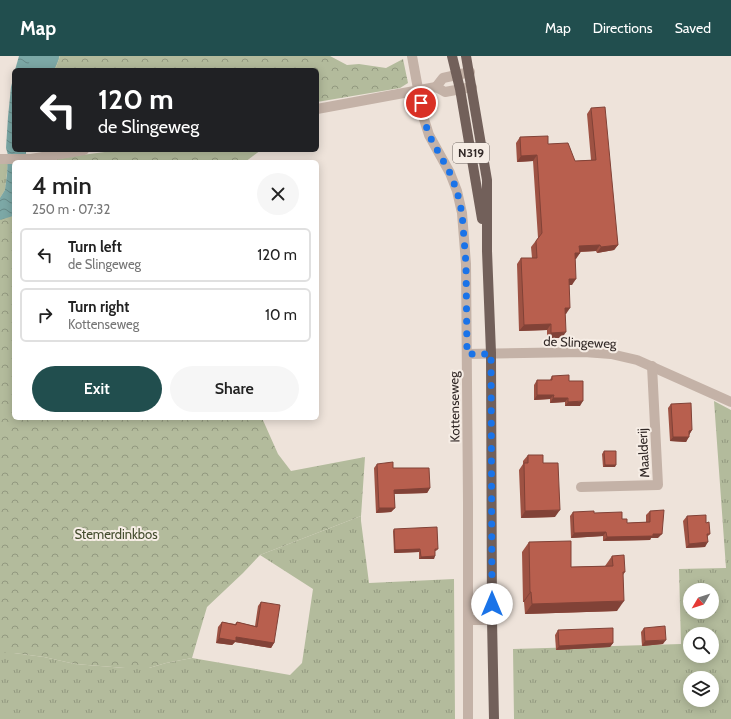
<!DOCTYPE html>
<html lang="en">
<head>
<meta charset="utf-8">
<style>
	body { margin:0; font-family:Cabin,sans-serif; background:#f6f6f6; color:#222; height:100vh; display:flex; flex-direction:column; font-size:15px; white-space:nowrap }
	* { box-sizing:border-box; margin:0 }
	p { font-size:13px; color:#767676 }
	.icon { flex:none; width:22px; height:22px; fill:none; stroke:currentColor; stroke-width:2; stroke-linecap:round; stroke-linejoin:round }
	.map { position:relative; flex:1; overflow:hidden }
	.panel { position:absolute; left:12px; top:104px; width:307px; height:260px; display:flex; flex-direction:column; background:#fff; border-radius:6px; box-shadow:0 2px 10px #0003 }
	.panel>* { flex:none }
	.guide { position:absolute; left:12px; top:12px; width:307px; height:84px; border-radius:6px; box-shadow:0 2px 10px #0003; background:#202124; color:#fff; overflow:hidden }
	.needle { width:26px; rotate:231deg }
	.controls { position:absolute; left:683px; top:527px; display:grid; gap:8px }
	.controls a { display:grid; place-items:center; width:36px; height:36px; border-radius:50%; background:#fff; box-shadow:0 2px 10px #0003; font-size:20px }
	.pin { position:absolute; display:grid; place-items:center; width:34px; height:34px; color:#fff; margin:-17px; border:2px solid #fff; border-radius:50%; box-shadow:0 1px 4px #0007 }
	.me { position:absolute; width:44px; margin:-22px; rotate:0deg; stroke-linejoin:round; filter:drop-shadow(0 0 3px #0008) }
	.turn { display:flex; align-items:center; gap:14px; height:84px; padding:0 20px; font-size:18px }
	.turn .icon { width:52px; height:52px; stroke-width:2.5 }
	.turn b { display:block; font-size:28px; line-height:34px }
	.round { display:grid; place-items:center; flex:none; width:42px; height:42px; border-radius:21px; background:#f6f6f6 }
	.overview { display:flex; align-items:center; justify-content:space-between; height:68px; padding:0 20px }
	h1 { font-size:24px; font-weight:600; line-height:30px }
	.cta { display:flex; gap:8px; margin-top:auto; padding:8px 20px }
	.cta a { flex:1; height:46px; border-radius:24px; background:#214e4e; color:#fff; font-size:16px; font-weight:600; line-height:46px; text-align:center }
	.cta a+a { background:#f6f6f6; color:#222 }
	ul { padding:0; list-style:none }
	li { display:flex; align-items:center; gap:12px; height:54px; margin:0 8px 6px; padding:0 12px; border:2px solid #e0e0e0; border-radius:6px }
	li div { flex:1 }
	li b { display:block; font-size:15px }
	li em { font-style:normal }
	header { display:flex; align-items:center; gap:24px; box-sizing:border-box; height:56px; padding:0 20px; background:#214e4e; color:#fff }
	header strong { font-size:19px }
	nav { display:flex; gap:22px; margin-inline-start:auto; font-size:14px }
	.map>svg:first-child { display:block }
	.grass { fill:url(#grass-tufts); fill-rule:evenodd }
	.forest { fill:url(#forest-crowns) }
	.water { fill:url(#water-waves) }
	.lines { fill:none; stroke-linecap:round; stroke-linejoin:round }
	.river { stroke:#7ca8a6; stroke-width:26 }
	.minor { stroke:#c4b2a7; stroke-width:10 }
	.major { stroke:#72605a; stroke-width:10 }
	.wall { fill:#9e5243 }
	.shaded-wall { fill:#814237 }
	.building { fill:#b85f4e; stroke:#814237 }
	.route { stroke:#1a73e8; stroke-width:7; stroke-dasharray:0 12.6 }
	.labels { text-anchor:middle; stroke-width:4; stroke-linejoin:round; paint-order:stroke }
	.shield { fill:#f6ede5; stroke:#6d6460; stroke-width:1 }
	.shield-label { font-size:12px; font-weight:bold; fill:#322927 }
	.street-label { font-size:13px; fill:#322927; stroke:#f6ede5 }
	.park-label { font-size:13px; fill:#444d2e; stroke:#f6ede5 }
</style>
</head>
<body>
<header>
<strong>Map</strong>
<nav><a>Map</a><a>Directions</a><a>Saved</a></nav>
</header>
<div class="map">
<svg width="731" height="663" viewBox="0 0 731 663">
	<defs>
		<pattern id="grass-tufts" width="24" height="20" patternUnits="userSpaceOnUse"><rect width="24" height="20" fill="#b3bb9c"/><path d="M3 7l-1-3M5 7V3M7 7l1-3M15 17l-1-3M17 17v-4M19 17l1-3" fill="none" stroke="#92987f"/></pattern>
		<pattern id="forest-crowns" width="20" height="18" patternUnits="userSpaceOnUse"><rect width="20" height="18" fill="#b3bb9c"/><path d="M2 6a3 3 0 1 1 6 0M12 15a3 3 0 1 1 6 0" fill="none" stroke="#92987f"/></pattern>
		<pattern id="water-waves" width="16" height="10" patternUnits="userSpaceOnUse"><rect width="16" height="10" fill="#7ca8a6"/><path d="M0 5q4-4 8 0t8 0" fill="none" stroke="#668987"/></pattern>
	</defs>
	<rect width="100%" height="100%" fill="#eee3da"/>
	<!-- grass -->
	<g class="grass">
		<path d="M37,0h23l-5,14h-22z"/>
		<path d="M0,107l8,1 -3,26 -5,8z"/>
		<path d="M714,345l17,9v309h-217l-1,-70 168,-5 -2,-75 47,-1zM690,534h22v22h-22zM690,578h22v22h-22zM690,622h22v22h-22z"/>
		<path d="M361,460v5l8,62 85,-4 1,140h-455v-66h14l30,4 31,7 50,4h24l17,-5 26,-5 98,17 12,-12 11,-74 -53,-34z"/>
	</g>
	<!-- forest -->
	<g class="forest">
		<path d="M60,0h270l17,9 12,-1 27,4 17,-9 5,24 -8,5 -83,14v-32h-262z"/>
		<path d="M120,94h141l-16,12h-202l31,-6z"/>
		<path d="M14,115v247h248l16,36 13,17 74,-14 -4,59 -101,39 -17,18 -36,34 -15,51 -26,5 -17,5h-24l-50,-4 -31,-7 -30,-4h-14v-455l5,-8 2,-15z"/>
	</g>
	<!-- water -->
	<g class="water">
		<path d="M19,0h18l-4,14h-18z"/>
		<path d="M14,19v75h12v12h-12v51l-1,3 -13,4v-22l5,-8 2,-15 1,-20 -2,-7 2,-31 3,-30z"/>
	</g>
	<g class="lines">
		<!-- river -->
		<path class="river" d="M40,14l6,-14"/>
		<!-- minor -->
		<g class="minor">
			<path d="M412,0l11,60 6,19 21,38 7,18 5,22 4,51 2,239v216"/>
			<path d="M436,31l7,-9 27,-6"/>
			<path d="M317,53l119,-22 9,5 27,-5"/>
			<path d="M0,103h31l53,-9"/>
			<path d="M467,298l117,-2 27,2 26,6 94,42"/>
			<path d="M581,431l77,-2 -6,-119"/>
			<path d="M469,564h23"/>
		</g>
		<!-- major -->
		<g class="major">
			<path d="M452,0l8,33 22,130"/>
			<path d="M466,0l21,124v71l4,102 1,267 2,99"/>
		</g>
	</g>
	<!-- wall -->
	<g class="wall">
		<path d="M591,52l27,137 -4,5 -17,3 -1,-2 -16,1v1l-5,6 -3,26h-3l-3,29h-1l-3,24h-15v-8l-28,1 -2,-67 4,-6h11l-1,-11 7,-9 -5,-77 -16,1 -1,-19 4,-6 28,7 27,17 16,-1 -4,-46z"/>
		<path d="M552,320l17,5 11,25h-15v-4l-15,1v-4l-16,1v-15l3,-5h13z"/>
		<path d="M671,348l21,26 -3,5 -3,7 -16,-1 -2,-33z"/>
		<path d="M604,395l11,16h-12l-1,-13z"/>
		<path d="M528,399l15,8 12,54 -34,1 -2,-48 4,-6v-3z"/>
		<path d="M377,408l16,4 37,20 -3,5 -33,1 1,14 -4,4 -15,1 -2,-45z"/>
		<path d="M650,455l8,27h-7l-1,2 -47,1v-5l-32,2 -1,-22 3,-4 21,1 28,6 5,4 19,-1v-7z"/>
		<path d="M687,460l19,7 4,11 -3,3 -2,10 -19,1 -3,-27z"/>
		<path d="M394,473l44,20 -2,2h-1l-1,8h-15v-7l-25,1 -1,-22z"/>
		<path d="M529,486l42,25 34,-1 7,-10 13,16 -2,3 -6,36 -92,3 -1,-12h-1l-1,-50z"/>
		<path d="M261,546l13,41 -3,5 -36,-6 -3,3 -16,-2 2,-16 4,-5 13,2 2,-2 18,4 3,-20z"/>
		<path d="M644,572l19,16 -21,2 -1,-14z"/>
		<path d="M558,574l55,13 -3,4 -54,3 -1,-15z"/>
	</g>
	<!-- shaded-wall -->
	<g class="shaded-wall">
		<path d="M537,99l-4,6 -16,1 4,-6z"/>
		<path d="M600,189l-4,6 -21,1 4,-6z"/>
		<path d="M618,189l-4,5 -17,3 4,-6z"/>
		<path d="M575,197h5l-4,6h-5z"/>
		<path d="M569,223h7l-4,6h-7z"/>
		<path d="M565,252h5l-4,6h-5z"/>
		<path d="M551,268l-4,6 -28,1 5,-6z"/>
		<path d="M566,276l-4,6h-15l4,-5z"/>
		<path d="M537,339h17l-4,4 -16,1z"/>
		<path d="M553,342h15l-3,4 -15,1z"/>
		<path d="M583,345l-3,5h-15l3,-4z"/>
		<path d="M692,374l-3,5h-3l3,-4z"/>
		<path d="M673,381h16l-3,5 -16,-1z"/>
		<path d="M605,409h11l-1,2h-12z"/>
		<path d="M430,432l-3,5 -36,1 3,-4z"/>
		<path d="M379,452h16l-4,4 -15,1z"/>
		<path d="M560,454l-5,7 -34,1 4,-7z"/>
		<path d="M606,476l-3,4 -32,2 3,-5z"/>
		<path d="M653,478h9l-4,4h-7l-1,2 -47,1 4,-4z"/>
		<path d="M708,486l-3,5 -19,1 3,-4z"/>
		<path d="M420,493l-1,3 -25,1 1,-3z"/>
		<path d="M435,500l-1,3h-15l2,-2z"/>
		<path d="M530,536h1l-7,10h-1z"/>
		<path d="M624,545l-7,10 -92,3 7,-10z"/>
		<path d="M236,581l38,6 -3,5 -36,-6 -3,3 -16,-2 3,-5z"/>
		<path d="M666,584l-3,4 -21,2 3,-5z"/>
		<path d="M613,587l-3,4 -54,3 3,-4z"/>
	</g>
	<!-- building -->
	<g class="building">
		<path d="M605,51l13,138 -17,2 -1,-2 -21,1 1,7h-5l1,26h-7l1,29h-5l1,24 -15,1v-9l-27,1 -3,-67h16l-1,-17 6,-8 -5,-78 -16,1 -1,-19 28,-1v8l20,-1 7,18 21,-1 -5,-52z"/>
		<path d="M569,319v6h14v20l-15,1v-4h-15l1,-3h-17v-15h15v-4z"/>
		<path d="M691,347l1,27 -3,1v6h-16l-2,-33z"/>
		<path d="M604,395h12v14h-11z"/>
		<path d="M528,399h15v8h15l2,47 -35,1 -1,-48h4z"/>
		<path d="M393,406v6h36l1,20 -36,2 1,18h-16l-2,-44z"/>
		<path d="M664,454l-2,24h-9v2l-46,1 -1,-5 -32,1 -1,-21 21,-1v2l28,-1v7h5v4l23,-1v-11z"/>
		<path d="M706,459v8l3,-1 1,12h-3l1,8 -19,2 -2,-28z"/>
		<path d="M437,471l1,22h-3v7l-14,1 -1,-8 -25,1 -1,-21z"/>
		<path d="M571,485v26l42,-1 -1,-10 12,-1 1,17h-2l1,29 -92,3 -1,-12h-1l-1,-50z"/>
		<path d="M261,546l19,3 -6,38 -38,-6v4l-17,-3 3,-16 14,3 1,-3 20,5z"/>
		<path d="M665,570l1,14 -21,1 -1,-13z"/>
		<path d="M613,572v15l-54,3 -1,-16z"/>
	</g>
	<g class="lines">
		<!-- route -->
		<path class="route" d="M421,47l2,13 6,19 21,38 7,18 5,22 4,51 1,90h24l1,250"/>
	</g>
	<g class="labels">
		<!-- shield labels -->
		<rect class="shield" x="453" y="87" width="36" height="20" rx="3"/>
		<g class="shield-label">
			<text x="471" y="101">N319</text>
		</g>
		<!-- street labels -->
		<g class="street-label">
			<text transform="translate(580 286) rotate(2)" y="5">de Slingeweg</text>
			<text transform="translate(454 351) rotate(-91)" y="5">Kottenseweg</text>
			<text transform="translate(643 397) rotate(-93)" y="5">Maalderij</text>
		</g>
		<!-- park labels -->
		<g class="park-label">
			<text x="116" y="483">Stemerdinkbos</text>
		</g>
	</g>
</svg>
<div class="controls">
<a><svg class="needle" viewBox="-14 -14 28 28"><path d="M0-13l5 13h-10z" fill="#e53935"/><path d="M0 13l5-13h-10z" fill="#767676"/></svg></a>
<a><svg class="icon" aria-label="search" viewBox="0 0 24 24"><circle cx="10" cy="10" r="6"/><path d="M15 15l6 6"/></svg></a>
<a><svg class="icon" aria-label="layers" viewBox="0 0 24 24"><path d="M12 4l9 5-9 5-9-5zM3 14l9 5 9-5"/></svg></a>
</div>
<div class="pin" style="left:421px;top:47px;background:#d93025"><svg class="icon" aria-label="arrive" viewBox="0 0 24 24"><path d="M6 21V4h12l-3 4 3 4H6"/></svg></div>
<svg class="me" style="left:492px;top:548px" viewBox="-20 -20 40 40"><circle r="19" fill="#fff"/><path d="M0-13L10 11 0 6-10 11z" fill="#1a73e8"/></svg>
<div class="guide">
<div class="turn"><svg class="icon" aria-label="left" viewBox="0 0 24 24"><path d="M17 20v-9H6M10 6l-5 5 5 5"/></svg><div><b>120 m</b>de Slingeweg</div></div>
</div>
<section class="panel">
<div class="overview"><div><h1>4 min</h1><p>250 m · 07:32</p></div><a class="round"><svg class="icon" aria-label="close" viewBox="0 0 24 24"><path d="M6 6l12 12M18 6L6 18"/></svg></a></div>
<ul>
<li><svg class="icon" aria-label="left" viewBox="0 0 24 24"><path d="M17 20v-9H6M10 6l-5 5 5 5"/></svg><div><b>Turn left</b><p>de Slingeweg</p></div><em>120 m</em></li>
<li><svg class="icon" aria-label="right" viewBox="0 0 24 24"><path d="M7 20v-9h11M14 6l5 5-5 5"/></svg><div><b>Turn right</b><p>Kottenseweg</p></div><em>10 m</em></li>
</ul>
<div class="cta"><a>Exit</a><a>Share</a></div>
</section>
</div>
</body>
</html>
